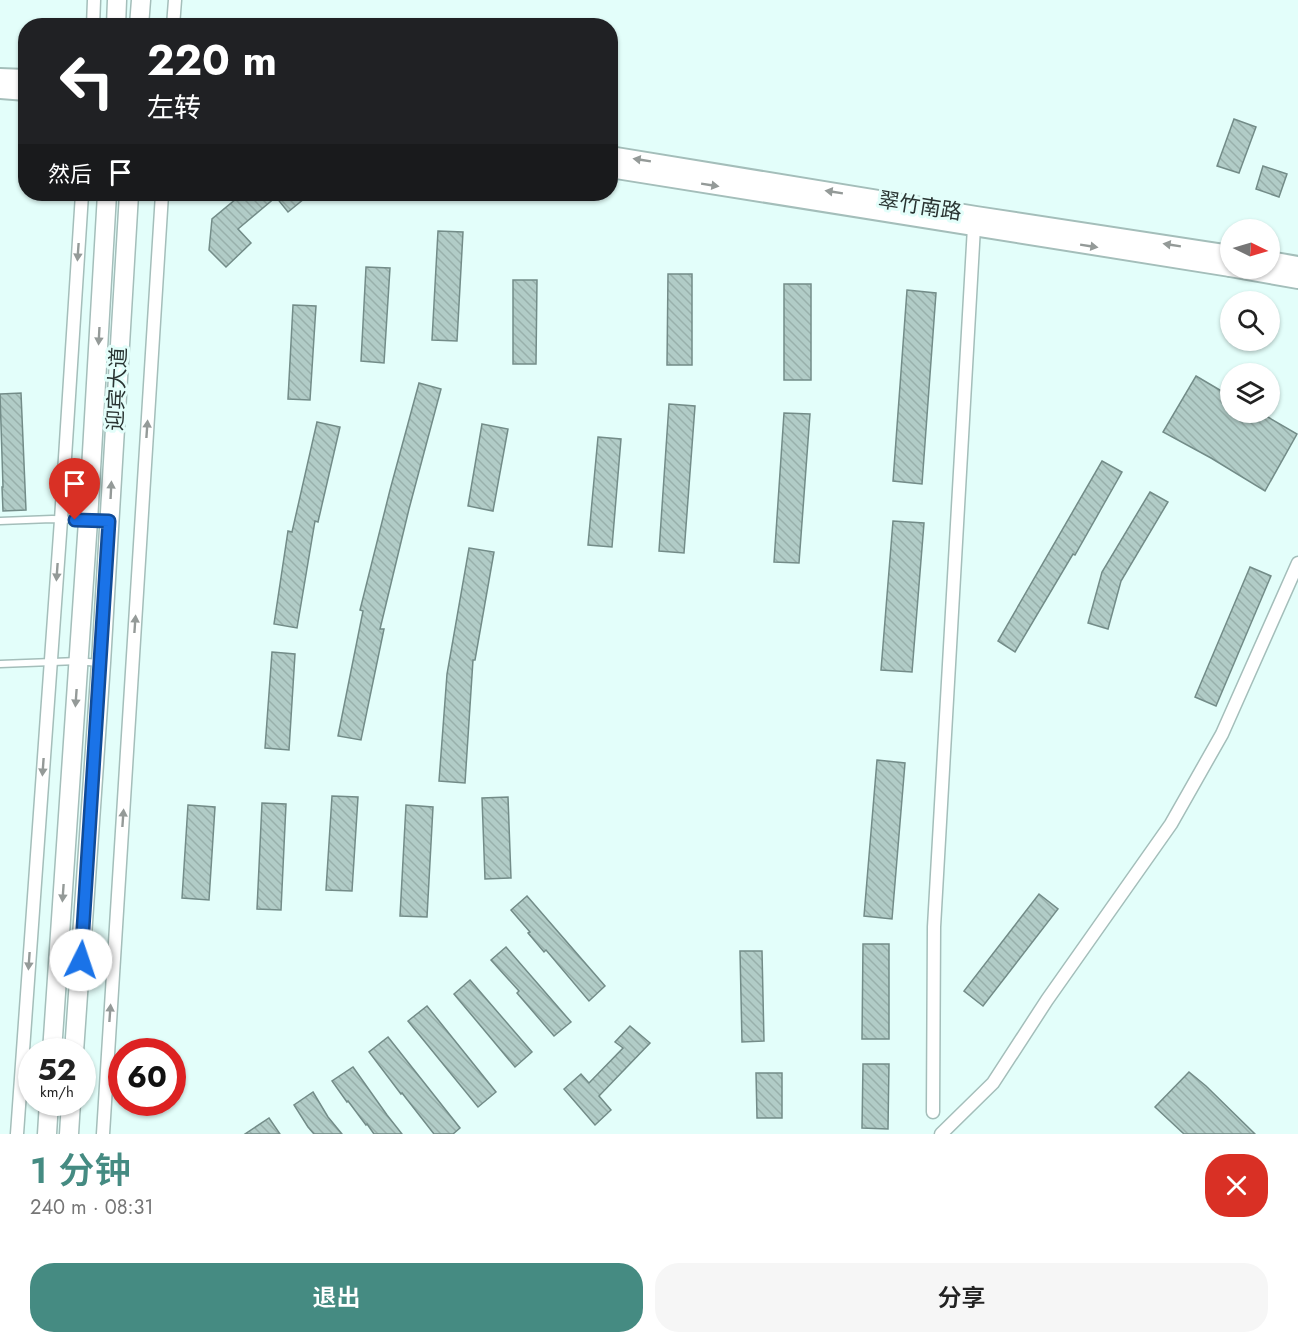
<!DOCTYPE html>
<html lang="zh">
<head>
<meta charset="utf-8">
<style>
	body { margin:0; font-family:Jost,"Noto Sans SC",sans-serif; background:#f6f6f6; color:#222; height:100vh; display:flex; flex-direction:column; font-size:22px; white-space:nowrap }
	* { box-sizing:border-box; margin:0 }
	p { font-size:20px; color:#767676 }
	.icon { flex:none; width:33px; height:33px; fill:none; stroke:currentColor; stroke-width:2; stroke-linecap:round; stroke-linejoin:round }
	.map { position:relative; height:1134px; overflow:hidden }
	.drawer { display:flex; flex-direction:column; background:#fff; flex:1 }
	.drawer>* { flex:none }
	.guide { position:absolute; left:18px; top:18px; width:600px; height:183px; border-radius:24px; box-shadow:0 2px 4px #0004; background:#202124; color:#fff; overflow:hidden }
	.needle { width:39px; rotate:95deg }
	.tools { position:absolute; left:1220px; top:219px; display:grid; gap:12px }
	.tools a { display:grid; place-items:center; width:60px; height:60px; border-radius:50%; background:#fff; box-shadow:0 2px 4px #0004; font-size:30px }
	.speed { position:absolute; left:18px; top:1038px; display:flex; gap:12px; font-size:30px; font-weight:700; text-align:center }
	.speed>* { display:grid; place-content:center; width:78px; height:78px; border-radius:50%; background:#fff; box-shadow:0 2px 4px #0004; line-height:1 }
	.speed small { font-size:15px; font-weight:400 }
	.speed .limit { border:9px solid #d22; background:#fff; color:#111 }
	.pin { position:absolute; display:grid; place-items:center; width:51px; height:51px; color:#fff; margin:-62px -26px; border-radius:50% 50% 50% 0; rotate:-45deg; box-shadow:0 0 6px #0007 }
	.pin .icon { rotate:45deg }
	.me { position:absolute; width:66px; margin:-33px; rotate:4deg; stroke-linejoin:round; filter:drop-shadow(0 0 4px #0008) }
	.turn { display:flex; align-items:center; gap:21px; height:126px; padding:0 30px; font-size:27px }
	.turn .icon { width:78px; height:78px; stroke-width:2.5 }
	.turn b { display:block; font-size:42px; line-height:51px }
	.then { display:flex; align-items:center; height:57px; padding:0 30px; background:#0003; gap:12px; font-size:22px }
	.round { display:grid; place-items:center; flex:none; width:63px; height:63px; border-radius:24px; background:#f6f6f6 }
	.head { display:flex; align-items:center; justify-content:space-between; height:102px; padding:0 30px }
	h1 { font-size:36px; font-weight:600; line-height:45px; color:#458b82 }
	.cta { display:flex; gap:12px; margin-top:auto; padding:12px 30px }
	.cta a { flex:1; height:69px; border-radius:24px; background:#458b82; color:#fff; font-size:24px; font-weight:600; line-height:69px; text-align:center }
	.cta a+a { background:#f6f6f6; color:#222 }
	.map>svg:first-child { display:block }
	.building { fill:url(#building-back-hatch); stroke:#738c88; stroke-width:1.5 }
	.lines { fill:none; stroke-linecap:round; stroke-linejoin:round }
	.service-casing { stroke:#a4beba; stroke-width:9 }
	.minor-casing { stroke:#a4beba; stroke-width:15 }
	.secondary-casing { stroke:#a4beba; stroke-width:20 }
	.primary-casing { stroke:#a4beba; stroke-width:21 }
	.service { stroke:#fff; stroke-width:6 }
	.minor { stroke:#fff; stroke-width:12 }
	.secondary { stroke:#fff; stroke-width:16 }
	.primary { stroke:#fff; stroke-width:18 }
	.oneway { fill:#949a98 }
	.route-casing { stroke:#114b97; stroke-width:15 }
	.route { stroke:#1a73e8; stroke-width:10 }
	.labels { text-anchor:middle; stroke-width:6; stroke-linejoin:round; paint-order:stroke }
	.street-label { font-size:21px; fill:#2a3432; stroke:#e3fefa }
</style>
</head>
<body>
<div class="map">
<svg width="1298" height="1134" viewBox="0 0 1298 1134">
	<defs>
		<pattern id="building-back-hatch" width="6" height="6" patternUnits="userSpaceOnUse" patternTransform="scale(1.5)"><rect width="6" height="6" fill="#b1ccc7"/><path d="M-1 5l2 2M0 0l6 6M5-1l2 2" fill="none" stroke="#98b0ab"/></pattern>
	</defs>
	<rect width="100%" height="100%" fill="#e3fefa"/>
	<!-- building -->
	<g class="building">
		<path d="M1234,119l22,8 -17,46 -22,-7z"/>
		<path d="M1263,166l24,8 -8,23 -23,-8z"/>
		<path d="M242,194h68l-22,18 -12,-15 -38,32 13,14 -25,24 -17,-17 3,-31z"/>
		<path d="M438,231l25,1 -6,109 -25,-1z"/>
		<path d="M366,267l24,1 -6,95 -23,-2z"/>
		<path d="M668,274h24v91h-25z"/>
		<path d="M513,280h24l-1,84h-23z"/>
		<rect x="784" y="284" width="27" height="96"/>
		<path d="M907,290l29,3 -14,191 -29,-3z"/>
		<path d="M293,305l23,1 -6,94 -22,-1z"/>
		<path d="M1196,376l34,20v16h39l-3,4 31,18 -32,57 -54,-33 -48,-26z"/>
		<path d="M419,383l22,6 -32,120 -29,120h4l-23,111 -23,-4 25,-125 -3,-1 30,-120z"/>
		<path d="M21,393l5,117 -23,1 -1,-24h1l-3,-93z"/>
		<path d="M669,404l26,2 -11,147 -25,-2z"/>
		<path d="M784,413l26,1 -11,149 -25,-1z"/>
		<path d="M317,422l23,5 -22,95 -3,-1 -18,107 -23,-4 14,-93 4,1z"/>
		<path d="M482,424l26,5 -15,82 -25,-5z"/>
		<path d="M598,437l23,2 -9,108 -24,-2z"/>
		<path d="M1102,461l20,11 -47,83 -2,-1 -58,98 -17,-11z"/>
		<path d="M1150,492l18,10 -47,79 -13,48 -20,-6 14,-51z"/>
		<path d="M893,521l31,2 -12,149 -31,-2z"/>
		<path d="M469,548l25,4 -19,108h-2l-8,123 -26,-2 8,-107z"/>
		<path d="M1250,567l21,9 -55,130 -21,-9z"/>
		<path d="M272,652l23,2 -6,96 -24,-2z"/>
		<path d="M877,760l28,3 -13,156 -28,-3z"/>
		<path d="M332,796l26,1 -6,94 -26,-1z"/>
		<path d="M508,797l3,81 -26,1 -3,-81z"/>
		<path d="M262,803l24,1 -5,106 -24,-1z"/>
		<path d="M188,805l27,2 -6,93 -27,-2z"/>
		<path d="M406,805l27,2 -6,110 -27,-1z"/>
		<path d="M1039,894l19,15 -75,97 -19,-15z"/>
		<path d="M527,896l78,90 -16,15 -43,-51 -2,2 -16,-19 2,-1 -19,-22z"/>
		<path d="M863,944h26v95h-27z"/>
		<path d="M506,947l65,75 -17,14 -37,-43 2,-2 -28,-31z"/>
		<path d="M740,951h22l2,90 -22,1z"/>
		<path d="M470,980l62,72 -17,15 -61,-73z"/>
		<path d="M427,1006l69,86 -18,15 -70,-86z"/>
		<path d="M630,1026l20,17 -51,53 12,14 -16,15 -31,-36 17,-15 8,9 34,-35 -8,-6z"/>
		<path d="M388,1037l72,91 -7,6h-19l-32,-41 -1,1 -32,-42z"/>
		<path d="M863,1064h26l-1,65 -26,-1z"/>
		<path d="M353,1067l34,48 15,19h-28l-7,-10 -1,1 -18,-24 -1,1 -15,-21z"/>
		<path d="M1189,1072l17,14 49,48h-71l-29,-27z"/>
		<path d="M756,1073h26v45h-25z"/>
		<path d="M313,1092l15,25 14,17h-28l-6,-7 -14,-22z"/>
		<path d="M269,1118l11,16h-35z"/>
	</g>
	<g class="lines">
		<defs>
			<g id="service">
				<path d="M0,521l52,-2 57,2"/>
				<path d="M0,664l78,-3 20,2"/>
			</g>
			<g id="minor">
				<path d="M93,26l1,-26"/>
				<path d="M173,26l2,-26"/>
				<path d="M933,1112l1,-185 40,-700"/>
				<path d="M17,1134l44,-614 21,-326"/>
				<path d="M103,1134l59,-940"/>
				<path d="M941,1134l52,-51 54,-83 124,-176 51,-90 76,-171"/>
			</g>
			<g id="secondary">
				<path d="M0,77l26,1"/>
				<path d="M0,90l26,2"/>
				<path d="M610,155l366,60 254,39"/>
				<path d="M610,169l620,99"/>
				<path d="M1269,260l29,5"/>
				<path d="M1230,268l68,12"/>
			</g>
			<g id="primary">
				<path d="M116,26l1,-26"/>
				<path d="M139,26l2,-26"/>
				<path d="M52,1052l36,-531 19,-327"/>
				<path d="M74,1052l27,-389 28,-469"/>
				<path d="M47,1134l2,-32"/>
				<path d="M69,1134l2,-32"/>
			</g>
		</defs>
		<!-- service casing -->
		<use href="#service" class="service-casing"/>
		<!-- minor casing -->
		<use href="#minor" class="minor-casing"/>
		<!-- secondary casing -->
		<use href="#secondary" class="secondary-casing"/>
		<!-- primary casing -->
		<use href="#primary" class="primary-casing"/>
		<!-- service -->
		<use href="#service" class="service"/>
		<!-- minor -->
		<use href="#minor" class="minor"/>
		<!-- secondary -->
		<use href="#secondary" class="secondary"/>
		<!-- primary -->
		<use href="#primary" class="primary"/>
	</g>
	<!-- one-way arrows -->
	<defs><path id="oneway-solid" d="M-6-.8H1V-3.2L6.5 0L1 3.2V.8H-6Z" transform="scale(1.5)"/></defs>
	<g class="oneway">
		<use href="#oneway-solid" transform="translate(642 160) rotate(-171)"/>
		<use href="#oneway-solid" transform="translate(710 185) rotate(9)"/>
		<use href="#oneway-solid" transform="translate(834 192) rotate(-171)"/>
		<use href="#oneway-solid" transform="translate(1172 245) rotate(-171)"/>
		<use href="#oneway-solid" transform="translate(1089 246) rotate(9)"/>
		<use href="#oneway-solid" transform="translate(78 252) rotate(94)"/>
		<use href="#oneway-solid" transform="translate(99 336) rotate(93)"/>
		<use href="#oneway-solid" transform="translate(147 429) rotate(-86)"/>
		<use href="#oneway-solid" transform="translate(111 490) rotate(-87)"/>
		<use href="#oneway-solid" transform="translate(57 572) rotate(94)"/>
		<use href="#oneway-solid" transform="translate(135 624) rotate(-86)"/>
		<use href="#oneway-solid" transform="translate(76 698) rotate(94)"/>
		<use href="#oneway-solid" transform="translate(43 767) rotate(94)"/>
		<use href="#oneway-solid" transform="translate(123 818) rotate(-86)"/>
		<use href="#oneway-solid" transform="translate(63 893) rotate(94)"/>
		<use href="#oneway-solid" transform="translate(29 961) rotate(94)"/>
		<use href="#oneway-solid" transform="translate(110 1013) rotate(-86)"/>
	</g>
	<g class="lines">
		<defs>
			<path id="route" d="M75,520l34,1 -28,439"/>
		</defs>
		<!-- route casing -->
		<use href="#route" class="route-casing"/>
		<!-- route -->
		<use href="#route" class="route"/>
	</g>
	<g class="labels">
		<!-- street labels -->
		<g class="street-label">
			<text transform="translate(920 206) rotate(9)" y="7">翠竹南路</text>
			<text transform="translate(117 389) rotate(-87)" y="7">迎宾大道</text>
		</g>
	</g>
</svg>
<div class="tools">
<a><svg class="needle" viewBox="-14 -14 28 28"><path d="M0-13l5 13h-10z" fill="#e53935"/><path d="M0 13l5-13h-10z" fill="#767676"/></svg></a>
<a><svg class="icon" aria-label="search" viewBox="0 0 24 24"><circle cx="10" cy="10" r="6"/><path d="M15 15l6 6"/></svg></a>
<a><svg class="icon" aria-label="layers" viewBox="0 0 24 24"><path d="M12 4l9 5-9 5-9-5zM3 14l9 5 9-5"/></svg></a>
</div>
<div class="speed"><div>52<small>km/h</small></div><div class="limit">60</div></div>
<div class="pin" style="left:75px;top:520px;background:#d93025"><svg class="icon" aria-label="arrive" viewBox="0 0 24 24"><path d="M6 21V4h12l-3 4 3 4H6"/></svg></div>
<svg class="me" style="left:81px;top:960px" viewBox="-20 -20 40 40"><circle r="19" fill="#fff"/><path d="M0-13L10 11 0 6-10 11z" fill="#1a73e8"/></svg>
<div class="guide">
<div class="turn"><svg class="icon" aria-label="left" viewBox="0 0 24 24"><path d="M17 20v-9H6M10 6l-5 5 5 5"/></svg><div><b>220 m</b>左转</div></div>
<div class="then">然后<svg class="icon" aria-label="arrive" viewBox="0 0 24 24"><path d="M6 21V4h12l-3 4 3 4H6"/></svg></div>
</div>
</div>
<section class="drawer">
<div class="head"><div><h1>1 分钟</h1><p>240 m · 08:31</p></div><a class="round" style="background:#d93025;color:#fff"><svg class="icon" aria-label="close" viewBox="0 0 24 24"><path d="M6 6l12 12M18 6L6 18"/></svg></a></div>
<div class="cta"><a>退出</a><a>分享</a></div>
</section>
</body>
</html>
